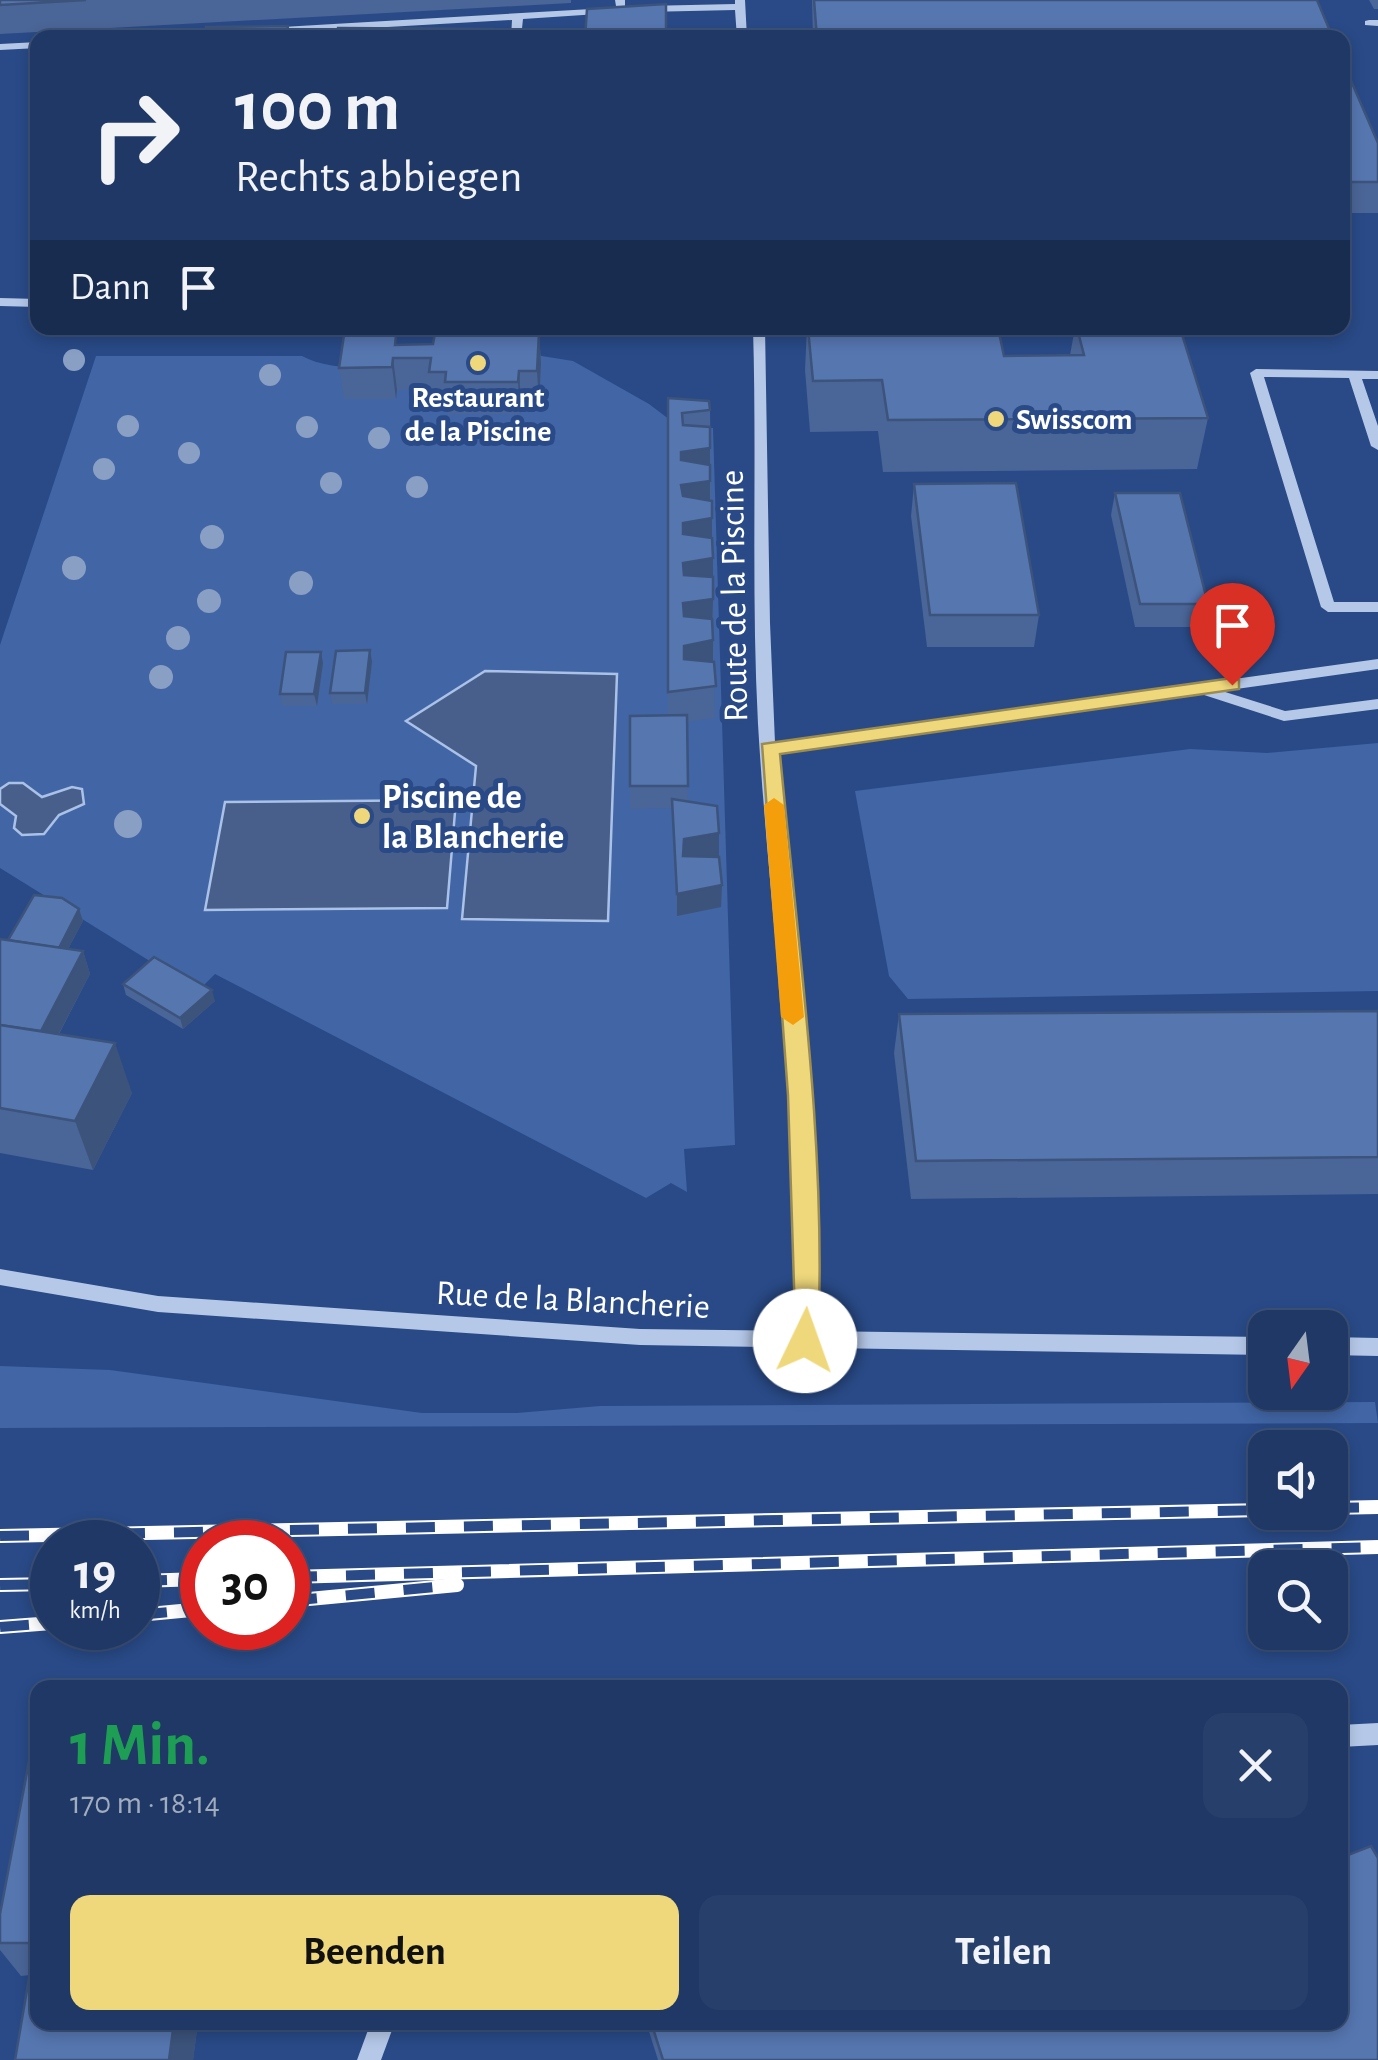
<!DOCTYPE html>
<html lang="de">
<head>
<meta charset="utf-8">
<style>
	body { margin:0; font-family:"Alegreya Sans",sans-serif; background:#273f6b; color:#f1f3f6; height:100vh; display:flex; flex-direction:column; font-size:38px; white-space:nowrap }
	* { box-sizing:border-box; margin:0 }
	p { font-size:32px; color:#a1acbf }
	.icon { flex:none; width:55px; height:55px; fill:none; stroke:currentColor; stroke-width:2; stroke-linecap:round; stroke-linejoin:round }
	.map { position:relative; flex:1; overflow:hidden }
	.sheet { position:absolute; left:30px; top:1680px; width:1318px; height:350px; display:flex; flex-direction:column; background:#1f3865; border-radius:20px; box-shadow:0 5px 15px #0003,0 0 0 2px #3c5279 }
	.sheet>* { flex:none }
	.top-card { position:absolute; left:30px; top:30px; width:1320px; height:305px; border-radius:20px; box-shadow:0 5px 15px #0003,0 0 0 2px #3c5279; background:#1f3865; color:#f1f3f6; overflow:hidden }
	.needle { width:65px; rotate:194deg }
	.fabs { position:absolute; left:1248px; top:1310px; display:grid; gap:20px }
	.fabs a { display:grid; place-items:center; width:100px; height:100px; border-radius:20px; background:#1f3865; box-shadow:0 5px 15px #0003,0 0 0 2px #3c5279; font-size:50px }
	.speed { position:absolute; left:30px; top:1520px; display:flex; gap:20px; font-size:50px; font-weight:700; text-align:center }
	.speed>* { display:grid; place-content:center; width:130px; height:130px; border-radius:50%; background:#1f3865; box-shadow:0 5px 15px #0003,0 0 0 2px #3c5279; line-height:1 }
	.speed small { font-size:25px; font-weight:400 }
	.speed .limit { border:15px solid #d22; background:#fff; color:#111 }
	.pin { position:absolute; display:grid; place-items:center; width:85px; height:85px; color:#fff; margin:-102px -42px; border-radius:50% 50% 50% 0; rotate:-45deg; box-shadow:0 0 10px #0007 }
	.pin .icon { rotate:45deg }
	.me { position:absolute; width:110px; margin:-55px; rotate:3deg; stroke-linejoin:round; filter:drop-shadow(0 0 8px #0008) }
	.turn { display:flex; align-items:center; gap:35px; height:210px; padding:0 40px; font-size:45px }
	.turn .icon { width:130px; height:130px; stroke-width:2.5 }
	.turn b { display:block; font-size:70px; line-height:85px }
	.then { display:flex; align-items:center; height:95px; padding:0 40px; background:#0003; gap:20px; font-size:38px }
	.round { display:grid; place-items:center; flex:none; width:105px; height:105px; border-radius:20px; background:#273f6b }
	.summary { display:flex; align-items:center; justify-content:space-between; height:170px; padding:0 40px }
	h1 { font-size:60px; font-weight:700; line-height:75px; color:#1e9e55 }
	.primary-button { display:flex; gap:20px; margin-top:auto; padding:20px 40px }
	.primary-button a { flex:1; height:115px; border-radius:20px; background:#efd87c; color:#111; font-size:40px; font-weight:700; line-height:115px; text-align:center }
	.primary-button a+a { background:#273f6b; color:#f1f3f6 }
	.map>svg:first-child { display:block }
	.green { fill:#4165a5 }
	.water { fill:#485f8b; stroke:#aac1e8; stroke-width:2.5 }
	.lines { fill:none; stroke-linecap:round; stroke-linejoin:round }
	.minor { fill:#b5c8e8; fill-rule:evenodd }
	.rail-casing { stroke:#fff; stroke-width:14 }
	.rail { stroke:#294a87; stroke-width:10; stroke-dasharray:29; stroke-linecap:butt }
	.tree { fill:#8a9fc4 }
	.wall { fill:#4a6597 }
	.shaded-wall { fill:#3c537b }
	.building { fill:#5676b0; stroke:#3c537b; stroke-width:2.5 }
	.route { fill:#efd87c; stroke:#9b8c51; stroke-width:2.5 }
	.slow { fill:#f59e0b }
	.poi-dot { fill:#efd87c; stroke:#294a87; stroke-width:4 }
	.labels { text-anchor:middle; stroke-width:10; stroke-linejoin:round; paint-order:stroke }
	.far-poi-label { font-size:30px; font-weight:bold; fill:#fff; stroke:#294a87 }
	.street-label { font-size:35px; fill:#fff; stroke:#294a87 }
	.poi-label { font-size:35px; font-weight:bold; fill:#fff; stroke:#294a87; text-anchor:start }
</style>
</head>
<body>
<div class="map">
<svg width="1378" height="2060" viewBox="0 0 1378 2060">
	<rect width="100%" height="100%" fill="#294a87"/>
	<!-- green -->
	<g class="green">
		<path d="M523,353l50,8 76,43 33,25 31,-1 22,717 -51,4 3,43 -16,-9 -25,15 -431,-224 -17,17 -198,-123v-223l96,-289h206c46,26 167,3 221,-3z"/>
		<path d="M1378,743v248l-470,8 -19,-23 -34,-185 335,-42 77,4z"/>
		<path d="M0,1366l110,4 312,43h95l83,-7 775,-4 3,21 -1378,5z"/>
	</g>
	<!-- water -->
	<g class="water">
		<path d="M485,671l132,3 -9,247 -146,-2 14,-153 -70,-45z"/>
		<path d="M9,783h14l19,14 30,-10 10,2 2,15 -25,11 -15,19 -22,1 -8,-7 2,-12 -16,-12v-15z"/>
		<path d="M456,800l-9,108 -242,2 20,-108z"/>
	</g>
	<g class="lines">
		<!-- minor -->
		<g class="minor">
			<path d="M615,0h10v12h-8z"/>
			<path d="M735,0h10l2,38h-10l-2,-28 -90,2 -5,-3 5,-3 90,-2z"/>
			<path d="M609,8l5,3 -1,2 -90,6 -2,19h-10l1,-18 -247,14 -5,-3 5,-3z"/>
			<path d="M1369,20h9v6l-13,-1v-4z"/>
			<path d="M225,31l4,1v4l-69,2z"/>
			<path d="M38,42v6l-38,2v-6z"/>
			<path d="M0,298l38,1v8l-38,-1z"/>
			<path d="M753,328h12l5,295 5,120 603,-84v10l-156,22 63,20 93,-12v10l-94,12 -83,-27 -425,59c15,193 43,384 39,578l450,6v18l-625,-10 -482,-33 -158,-27v-16l158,27 482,33 155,2c6,-204 -25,-404 -37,-607 -7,-132 -1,-264 -5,-396z"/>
			<path d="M1256,369l122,2v8h-16l16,47v24l-7,-4 -22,-68 -85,-1 70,225h44v10h-50l-7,-5 -71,-234z"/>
			<path d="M1330,1337l48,1v18l-48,-1z"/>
			<path d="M1378,1723v22l-38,2v-22z"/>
			<path d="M371,2022h24l-14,38h-24z"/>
		</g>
		<defs>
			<g id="rail">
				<path d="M1330,1508l48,-1"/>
				<path d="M0,1536l1265,-26"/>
				<path d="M288,1577l1090,-30"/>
				<path d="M138,1581l64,-2"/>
				<path d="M0,1585l52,-1"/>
				<path d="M288,1601l169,-16"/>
				<path d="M138,1615l64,-6"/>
				<path d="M0,1627l52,-4"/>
			</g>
		</defs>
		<!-- rail casing -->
		<use href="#rail" class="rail-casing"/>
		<!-- rail -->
		<use href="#rail" class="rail"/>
	</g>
	<!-- trees -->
	<g class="tree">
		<circle cx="74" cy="360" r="11"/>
		<circle cx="270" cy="375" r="11"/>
		<circle cx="128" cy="426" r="11"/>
		<circle cx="307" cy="427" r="11"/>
		<circle cx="379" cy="438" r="11"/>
		<circle cx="189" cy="453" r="11"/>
		<circle cx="104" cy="469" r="11"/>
		<circle cx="331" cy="483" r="11"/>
		<circle cx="417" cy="487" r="11"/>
		<circle cx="212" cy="537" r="12"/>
		<circle cx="74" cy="568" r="12"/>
		<circle cx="301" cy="583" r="12"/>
		<circle cx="209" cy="601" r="12"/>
		<circle cx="178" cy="638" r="12"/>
		<circle cx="161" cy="677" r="12"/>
		<circle cx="128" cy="824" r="14"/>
	</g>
	<!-- wall -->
	<g class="wall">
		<path d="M0,0h571v3l-571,31z"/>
		<path d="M812,0h505l16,38h-520z"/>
		<path d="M1369,0h9v9h-4z"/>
		<path d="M1342,60l36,83v70h-36z"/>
		<path d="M522,328v4h17l2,31 -2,40h-18l-1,11h-72l-1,-11h-15l-1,-13h-34l-1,9h-52l-5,-31 94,-24 20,-11z"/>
		<path d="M807,328h191l6,28 66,-1 5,-27h105l28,90 -11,51 -314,3 -5,-41 -68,1 -5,-62z"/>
		<path d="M668,398l42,12 5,308 -28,4 1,80 31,31v23l-7,1 9,50 -44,9 -5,-108 -42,1v-23l38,-70z"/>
		<path d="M914,484l125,131 -5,32h-107l-16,-131z"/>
		<path d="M1115,493l93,111 -6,23h-67l-24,-112z"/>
		<path d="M370,650l2,12 -5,42h-35l-2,-11z"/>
		<path d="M323,663l-6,43h-35l-2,-12z"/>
		<path d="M79,909l4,12 -15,28 15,2 7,23 -31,60 73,59 -39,77 -93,-17v-214l8,1z"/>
		<path d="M123,984l92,17 -32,28 -57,-34z"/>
		<path d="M1378,1011v183l-467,5 -17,-146 5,-39z"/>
		<path d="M31,1751l7,271h160l-5,38h-178l15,-85 -9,1 -21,-26v-36z"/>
		<path d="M646,2022h694l38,38h-720z"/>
	</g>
	<!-- shaded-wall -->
	<g class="shaded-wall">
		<path d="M539,332l2,31 -2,40 -2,-32z"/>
		<path d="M393,358l4,32 -1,9 -4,-32z"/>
		<path d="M519,371l2,32 -1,11 -2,-32z"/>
		<path d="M710,448v32l-29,4v-32z"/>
		<path d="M710,481v32l-28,4 -1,-32z"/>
		<path d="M712,518v33l-29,4v-32z"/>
		<path d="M713,558v32l-30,5v-32z"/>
		<path d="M713,599l-1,32 -29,5v-33z"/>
		<path d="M713,640v33l-29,5v-32z"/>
		<path d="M370,650l2,12 -5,42 -2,-11z"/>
		<path d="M321,652l2,11 -6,43 -3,-12z"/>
		<path d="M719,833v23l-35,5v-22z"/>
		<path d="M722,885l-1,22 -44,9v-22z"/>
		<path d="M79,909l4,12 -25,47 -4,-11z"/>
		<path d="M83,951l7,23 -54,103 -8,-21z"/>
		<path d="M212,990l3,11 -32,28 -3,-11z"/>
		<path d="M115,1043l17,50 -39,77 -18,-49z"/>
		<path d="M174,2022h24l-5,38h-24z"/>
	</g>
	<!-- building -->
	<g class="building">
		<path d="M0,0h86l-86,5z"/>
		<path d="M814,0h503l16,38h-516z"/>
		<path d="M666,4v34h-81l2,-29z"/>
		<path d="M288,26l-2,12h-83l3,-11z"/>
		<path d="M338,28l154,1 -1,9h-155z"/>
		<path d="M93,34h61l-2,4h-61z"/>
		<path d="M1342,60l36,83v39h-36z"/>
		<path d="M454,328h67v4h18l-2,39h-18l-1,11h-73l1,-10h-17l2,-14h-38l-1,9 -53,1 5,-33h52l-1,10 38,-1 2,-11h18z"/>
		<path d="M808,328h190l6,28 80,-1 -7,-27h103l28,90 -320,2 -6,-40 -69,1z"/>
		<path d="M668,398l41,3 1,9 -28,3 1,12 27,2v21l-29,4v8l29,5v16l-29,4 2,11 29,5v17l-29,5v11l29,4 1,20 -30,5 1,12 29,2v22l-30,4 1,13 28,3 1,21 -29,6v13l30,3 2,24 -48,6z"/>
		<path d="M1016,483l23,132h-109l-16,-131z"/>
		<path d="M1115,493h65l28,111h-68z"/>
		<path d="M370,650l-5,43h-35l6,-42z"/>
		<path d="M286,652h35l-7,42h-34z"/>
		<path d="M687,715l1,71h-58v-70z"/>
		<path d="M672,799l45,7 2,27 -35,6 -1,17 36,1 3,28 -45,9z"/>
		<path d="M34,895l28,3 17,11 -20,39 -51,-8z"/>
		<path d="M0,939l83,12 -42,80 -41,-6z"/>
		<path d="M154,957l58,33 -32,28 -57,-34z"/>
		<path d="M1378,1011v146l-462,4 -17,-147z"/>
		<path d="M0,1025l115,18 -40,78 -75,-13z"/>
		<path d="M31,1751h7v271h136l-5,38h-154l20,-117h-35v-29z"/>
		<path d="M1371,1846l7,12v202h-715l-12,-38h689v-164z"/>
	</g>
	<!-- route -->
	<path class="route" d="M1232,678l7,2v9l-459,65c18,194 47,392 38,587l-13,11 -9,-3 -8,-254 -26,-351z"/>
	<!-- slow -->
	<path class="slow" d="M774,798l10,7 20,212 -11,8 -12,-8 -17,-212z"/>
	<!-- markers -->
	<g class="poi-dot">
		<circle cx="478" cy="363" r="10"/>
		<circle cx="996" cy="419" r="10"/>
		<circle cx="362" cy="816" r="10"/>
	</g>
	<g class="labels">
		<!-- far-poi labels -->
		<g class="far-poi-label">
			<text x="478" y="407">Restaurant<tspan x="478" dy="34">de la Piscine</tspan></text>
			<text x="1016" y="429" text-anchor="start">Swisscom</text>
		</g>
		<!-- street labels -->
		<g class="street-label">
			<text transform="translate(733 596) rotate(-91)" y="12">Route de la Piscine</text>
			<text transform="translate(573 1299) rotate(3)" y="12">Rue de la Blancherie</text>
		</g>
		<!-- poi labels -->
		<g class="poi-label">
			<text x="382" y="808">Piscine de<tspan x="382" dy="40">la Blancherie</tspan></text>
		</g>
	</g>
</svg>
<div class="fabs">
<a><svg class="needle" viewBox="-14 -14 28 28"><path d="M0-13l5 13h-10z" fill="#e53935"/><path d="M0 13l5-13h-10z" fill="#a1acbf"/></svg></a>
<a><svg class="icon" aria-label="sound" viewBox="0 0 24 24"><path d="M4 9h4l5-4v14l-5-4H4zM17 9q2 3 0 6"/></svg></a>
<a><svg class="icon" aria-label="search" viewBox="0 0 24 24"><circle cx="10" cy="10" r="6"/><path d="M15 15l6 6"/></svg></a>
</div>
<div class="speed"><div>19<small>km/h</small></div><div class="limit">30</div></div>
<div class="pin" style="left:1232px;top:685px;background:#d93025"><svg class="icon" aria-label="arrive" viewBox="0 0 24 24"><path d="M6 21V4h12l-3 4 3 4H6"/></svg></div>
<svg class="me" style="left:805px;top:1341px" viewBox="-20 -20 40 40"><circle r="19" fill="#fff"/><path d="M0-13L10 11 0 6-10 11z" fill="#efd87c"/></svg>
<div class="top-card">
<div class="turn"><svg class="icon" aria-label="right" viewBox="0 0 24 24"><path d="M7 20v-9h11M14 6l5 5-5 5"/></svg><div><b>100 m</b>Rechts abbiegen</div></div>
<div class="then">Dann<svg class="icon" aria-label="arrive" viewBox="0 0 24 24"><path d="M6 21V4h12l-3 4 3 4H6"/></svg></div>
</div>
<section class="sheet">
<div class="summary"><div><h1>1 Min.</h1><p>170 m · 18:14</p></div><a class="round"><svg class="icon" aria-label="close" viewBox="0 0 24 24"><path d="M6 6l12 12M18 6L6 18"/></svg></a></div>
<div class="primary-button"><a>Beenden</a><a>Teilen</a></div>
</section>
</div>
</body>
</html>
